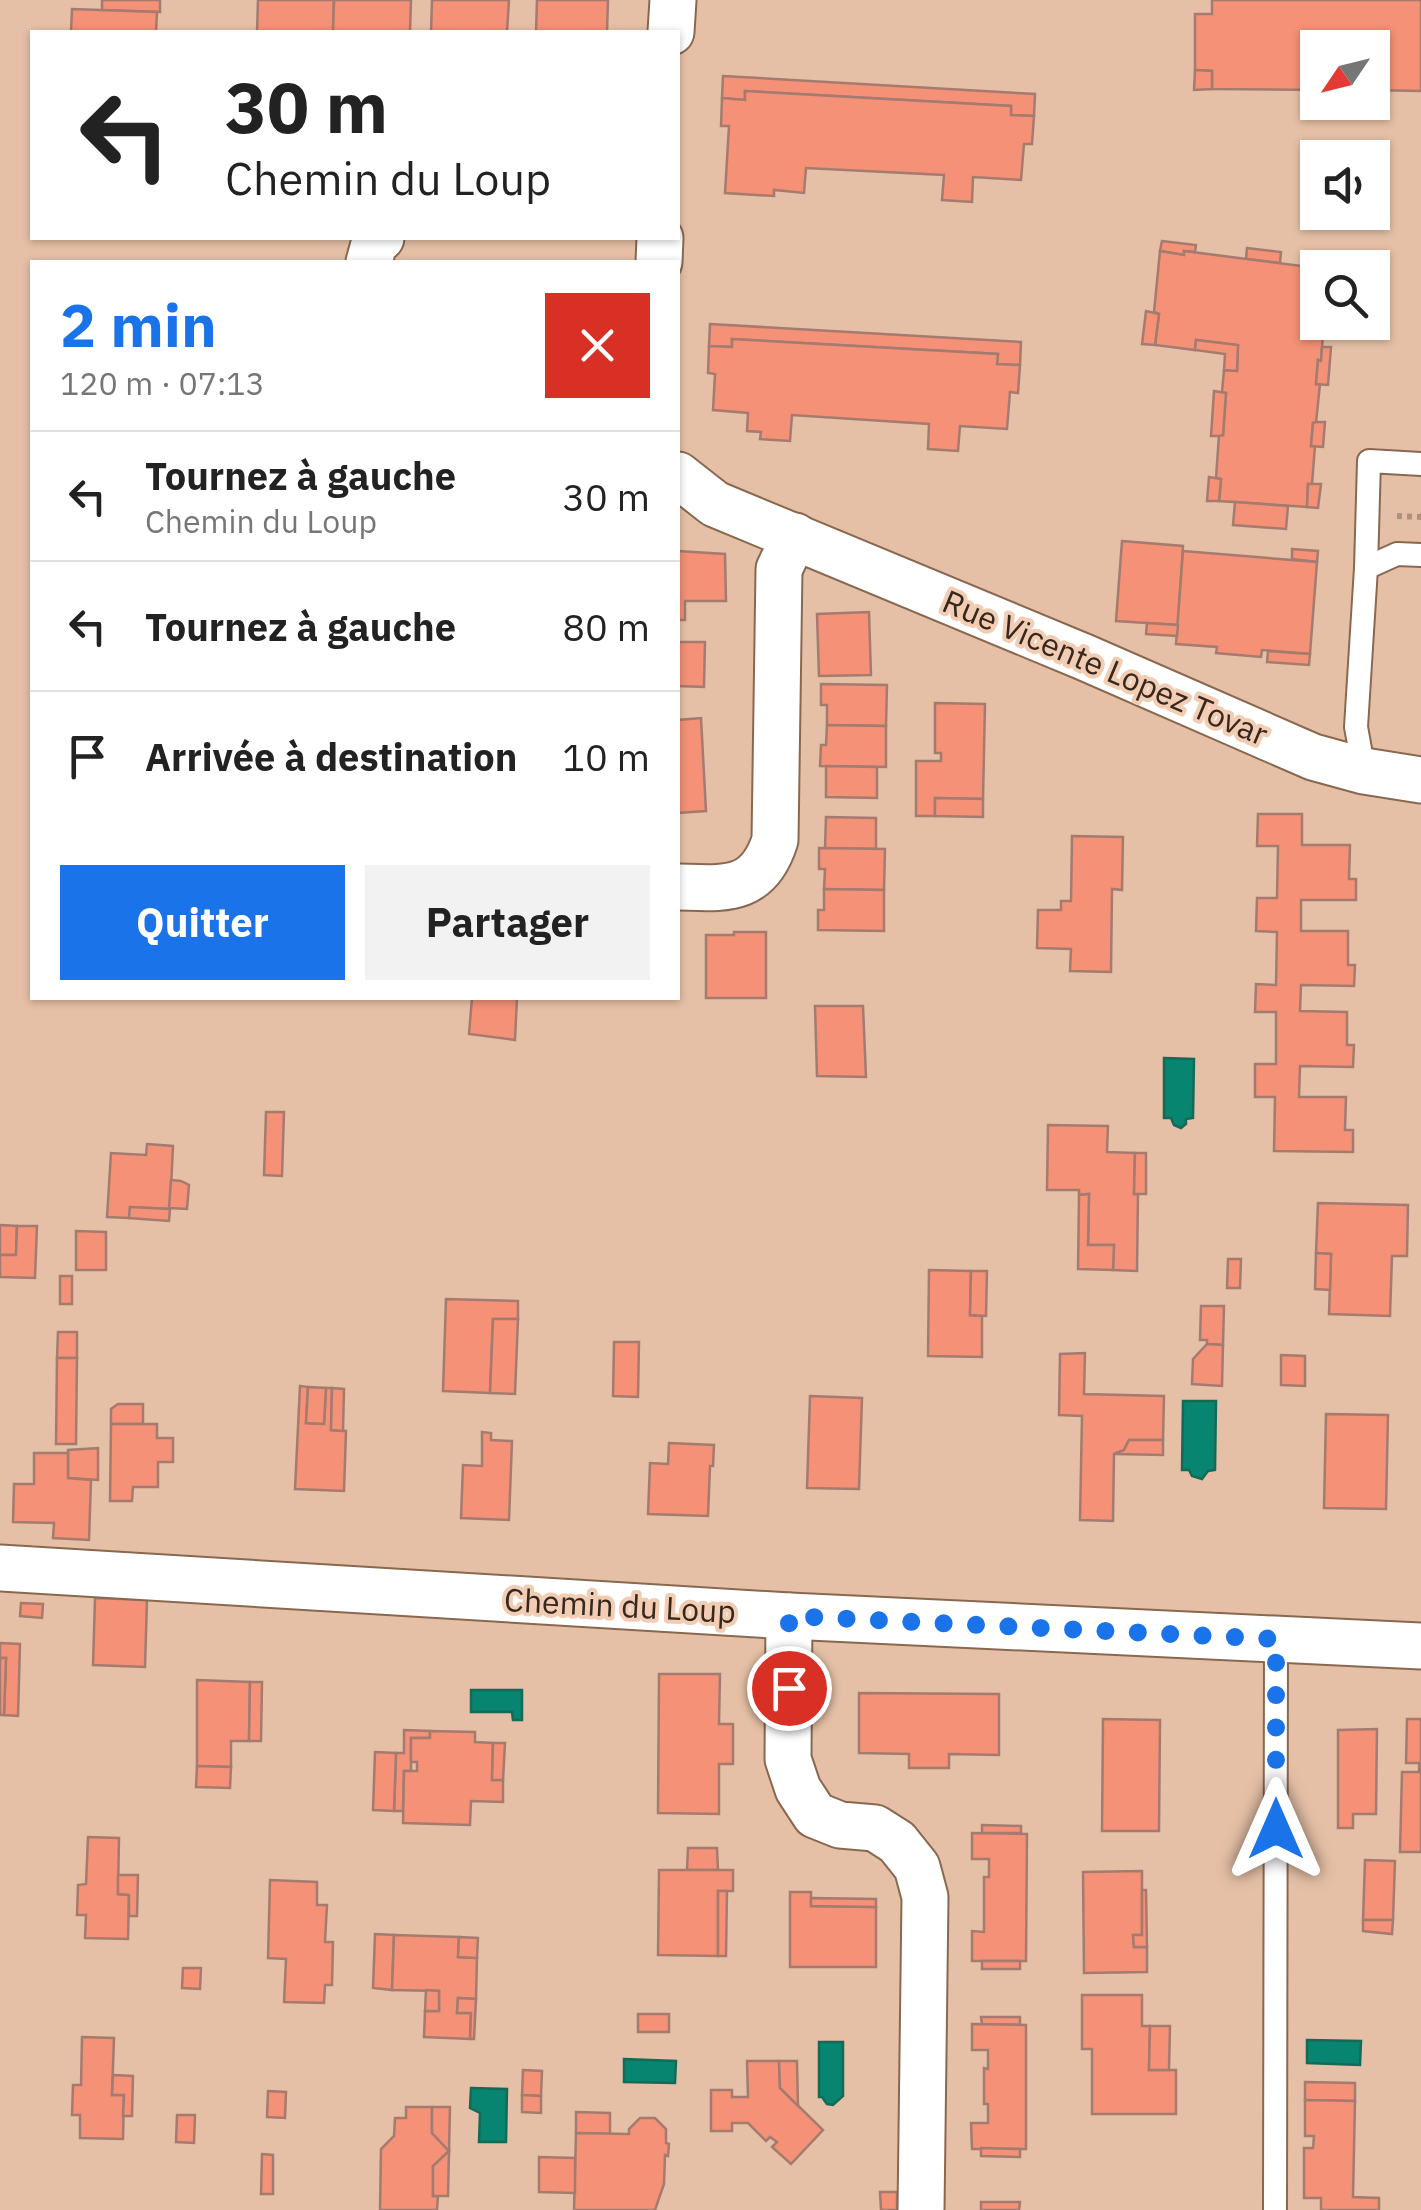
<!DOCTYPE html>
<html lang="fr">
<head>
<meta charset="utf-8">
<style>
	body { margin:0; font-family:"IBM Plex Sans",sans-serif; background:#f2f2f2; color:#222; height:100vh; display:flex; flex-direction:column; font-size:38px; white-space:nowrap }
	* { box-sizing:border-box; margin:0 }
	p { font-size:32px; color:#767676 }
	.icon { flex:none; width:55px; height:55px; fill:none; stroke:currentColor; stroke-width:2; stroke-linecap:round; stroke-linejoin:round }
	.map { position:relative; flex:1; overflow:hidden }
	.sheet { position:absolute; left:30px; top:260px; width:650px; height:740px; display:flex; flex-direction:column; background:#fff; border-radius:0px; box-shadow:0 2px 8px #0004 }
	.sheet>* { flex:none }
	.guide { position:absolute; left:30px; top:30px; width:650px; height:210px; border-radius:0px; box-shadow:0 2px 8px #0004; background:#fff; color:#222; overflow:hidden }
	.needle { width:65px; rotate:235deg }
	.fabs { position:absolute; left:1300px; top:30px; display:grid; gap:20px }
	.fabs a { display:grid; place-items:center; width:90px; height:90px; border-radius:0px; background:#fff; box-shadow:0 2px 8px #0004; font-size:50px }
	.pin { position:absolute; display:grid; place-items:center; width:85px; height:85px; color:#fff; margin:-42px; border:5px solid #fff; border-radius:50%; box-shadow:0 2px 10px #0007 }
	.me { position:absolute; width:110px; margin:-55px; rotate:0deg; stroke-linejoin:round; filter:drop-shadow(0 0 8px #0008) }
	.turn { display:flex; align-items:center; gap:35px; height:210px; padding:0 30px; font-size:45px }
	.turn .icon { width:130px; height:130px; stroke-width:2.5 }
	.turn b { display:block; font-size:70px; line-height:85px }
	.round { display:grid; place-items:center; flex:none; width:105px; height:105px; border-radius:0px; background:#f2f2f2 }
	.summary { display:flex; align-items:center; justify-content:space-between; height:170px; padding:0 30px }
	h1 { font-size:60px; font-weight:800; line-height:75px; color:#1a73e8 }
	.action { display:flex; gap:20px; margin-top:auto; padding:20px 30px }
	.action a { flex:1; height:115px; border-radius:0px; background:#1a73e8; color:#fff; font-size:40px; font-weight:800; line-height:115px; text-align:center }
	.action a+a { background:#f2f2f2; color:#222 }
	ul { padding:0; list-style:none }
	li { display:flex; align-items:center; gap:30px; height:130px; padding:0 30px; border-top:2px solid #e0e0e0 }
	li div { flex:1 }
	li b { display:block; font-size:38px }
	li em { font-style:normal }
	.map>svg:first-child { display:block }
	.water { fill:#078570; stroke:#156957; stroke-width:2.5 }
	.building { fill:#f49176; stroke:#a57b70; stroke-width:2.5 }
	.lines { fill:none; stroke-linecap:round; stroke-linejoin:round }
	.lane-casing { stroke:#896850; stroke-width:26 }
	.street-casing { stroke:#896850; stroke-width:49 }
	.path { stroke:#af917c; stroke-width:6; stroke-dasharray:5 5; stroke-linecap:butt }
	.lane { stroke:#fff; stroke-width:22 }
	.street { stroke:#fff; stroke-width:45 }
	.route { stroke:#1a73e8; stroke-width:18; stroke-dasharray:0 32.4 }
	.labels { text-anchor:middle; stroke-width:8; stroke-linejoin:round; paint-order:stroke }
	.street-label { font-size:32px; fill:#36281e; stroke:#f3cdb3 }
</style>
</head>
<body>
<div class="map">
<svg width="1421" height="2210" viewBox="0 0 1421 2210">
	<rect width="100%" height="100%" fill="#e5c0a6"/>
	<!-- water -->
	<g class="water">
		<path d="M1164,1058l30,1 -1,59 -7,1v5l-5,4 -7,-3 -3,-7h-7z"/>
		<path d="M1183,1401h33l-1,69 -7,1 -6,8 -10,-3 -3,-6h-7z"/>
		<path d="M471,1690h51v30h-9l-1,-8h-41z"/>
		<path d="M1307,2040l54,1 -1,24 -53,-2z"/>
		<path d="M819,2042h24v54l-10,9 -6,-1 -5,-7h-3z"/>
		<path d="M624,2059l52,2 -1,22 -51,-1z"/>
		<path d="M471,2088l36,1 -1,53h-27l1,-29 -10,-5z"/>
	</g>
	<!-- building -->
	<g class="building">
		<path d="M102,0h58v12l-58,-2z"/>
		<path d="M258,0h76l-1,32h-76z"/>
		<path d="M334,0h77l-1,32h-77z"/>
		<path d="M432,0h77l-2,32h-76z"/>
		<path d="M537,0h71l-1,32h-71z"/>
		<path d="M1212,0h209v91l-49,-1v-42h-54v42l-106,-1v-18l-17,-1v-56h17z"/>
		<path d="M72,9l85,3 -1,20h-85z"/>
		<path d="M1195,70l17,1v18l-18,1z"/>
		<path d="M723,76l312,18 -1,22 -23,-1v-9l-266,-15v9l-23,-2z"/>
		<path d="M745,91l266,15v9l23,1 -2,28h-8l-3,36 -48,-3 -1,25 -30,-2 2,-25 -138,-7 -2,25 -30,-3v6l-49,-3 4,-67h-8l1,-28 23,2z"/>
		<path d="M1162,241l34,4 -1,7 -11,-1v4l-24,-4z"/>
		<path d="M1247,248l34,4 -1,11 -34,-4z"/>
		<path d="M1160,251l24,4v-4l134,17v54h6l-3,39 -3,-1 -2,24h4l-4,39h-3l-2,23h4l-3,38h-4l-1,23 -88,-6 2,-22 -5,-1 3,-43h4l3,-42 -4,-1 2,-22 13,1 1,-26 -42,-5 -1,10 -40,-5 4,-31 -5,-2z"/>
		<path d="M1146,311l13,3 -4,31 -13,-1z"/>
		<path d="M710,324l311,18 -1,23 -23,-1 1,-10 -266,-15v8l-23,-1z"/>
		<path d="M732,339l266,15 -1,10 23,1 -2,28 -8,-1 -3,37 -47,-3 -2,25 -30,-2 1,-25 -137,-9 -2,26 -30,-2 1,-7 -14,-1 1,-18 -35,-3 2,-36 -7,-1 1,-27 23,1z"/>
		<path d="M1196,340l42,5 -1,26 -13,-1 1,-16 -30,-4z"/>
		<path d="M1322,347h9l-3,38 -12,-1 2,-24 3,1z"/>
		<path d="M1214,391l12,2 -3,42 -4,1h-8z"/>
		<path d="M1316,422h9l-2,25 -12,-1 2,-23z"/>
		<path d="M1209,477l12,2 -2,22h-12z"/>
		<path d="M1308,484h13l-3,24 -11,-1z"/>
		<path d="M1235,502l53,4 -2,23 -53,-4z"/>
		<path d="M1122,541l61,5 -5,79 -62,-4z"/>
		<path d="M1292,549l26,2 -1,11 -25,-3z"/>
		<path d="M678,551l47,3 1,47h-41v19h-7z"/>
		<path d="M1183,551l134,11 -7,92 -48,-4 -1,7 -45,-4 1,-6 -41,-3z"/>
		<path d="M869,612l2,63 -52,1 -2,-62z"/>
		<path d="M1147,623l31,2 -1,11 -31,-2z"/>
		<path d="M678,642h27l-1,45 -26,-1z"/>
		<path d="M1268,651l42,3 -1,11 -42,-3z"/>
		<path d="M821,684l66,1 -1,41 -59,-1v-20h-6z"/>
		<path d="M935,703l50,1 -2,95 -48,-1v18h-19v-55h25v-8h-6z"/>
		<path d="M701,718l5,93 -28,2v-93z"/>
		<path d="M827,725l59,1v41l-66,-1 1,-21h5z"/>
		<path d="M826,766l51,1v31l-51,-1z"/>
		<path d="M935,798l48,1v18l-48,-1z"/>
		<path d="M1258,814h44v31h48l-1,34h7v21h-55v31h47v34h7l-1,21 -53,-1 -1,26 47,1v33h7l-1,22 -53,-1 -1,31h47l-1,33h8v22l-79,-1 1,-54h-20v-33h21v-52h-21l1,-28 20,1 1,-53 -21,-1 1,-33h20l1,-52h-21z"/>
		<path d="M826,817l50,1v31l-51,-1z"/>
		<path d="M1072,836l51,1 -1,53 -10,-1 -1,83 -41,-1 1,-22 -34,-1 1,-38h23v-9h10z"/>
		<path d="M819,848l66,1 -1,41 -60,-1 1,-20h-6z"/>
		<path d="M824,889l60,1v41l-66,-1v-20h6z"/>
		<path d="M734,932h32v66h-60v-63h28z"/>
		<path d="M472,998h45l-2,42 -46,-6z"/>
		<path d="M815,1006h48l3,71 -49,-1z"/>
		<path d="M266,1112h18l-2,64 -18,-1z"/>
		<path d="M1048,1125l60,1 -1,26 28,1 -1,41h4l-1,77 -24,-1 1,-25h-26l1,-51 -10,1v-5h-32z"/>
		<path d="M147,1144l26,2 -3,63 -40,-2 -1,11 -22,-1 4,-64 35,2z"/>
		<path d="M1135,1153h11v41h-12z"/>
		<path d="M171,1180l10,1 8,4 -2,24 -18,-1z"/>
		<path d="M1089,1194l-1,51h26l-1,25 -35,-1 1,-74z"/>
		<path d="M1318,1203l90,2 -1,51h-15l-2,60 -61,-2 2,-60 -15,-1z"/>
		<path d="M130,1207l40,2 -1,12 -40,-3z"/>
		<path d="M0,1225l17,1 -1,29h-16z"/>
		<path d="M17,1226h20l-2,52 -35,-1v-22h16z"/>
		<path d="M76,1231l30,1v38h-30z"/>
		<path d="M1316,1253l15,1 -1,36 -15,-1z"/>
		<path d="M1228,1259h13l-1,29h-13z"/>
		<path d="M929,1270l42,1 -1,44 12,1v41l-54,-1z"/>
		<path d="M971,1271h16l-1,45 -16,-1z"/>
		<rect x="60" y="1276" width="12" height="28"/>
		<path d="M446,1299l72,2v18h-25l-3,74 -47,-2z"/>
		<path d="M1201,1306h23l-1,39 -16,-1v-4h-7z"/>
		<path d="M493,1319h25l-3,75 -25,-1z"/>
		<path d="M58,1332h19v26h-20z"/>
		<path d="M614,1342h25l-1,55 -25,-1z"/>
		<path d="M1207,1344l16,1 -1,41 -30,-2 1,-25z"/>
		<path d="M1085,1353l-1,41 80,2 -1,44h-34l-5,10 -10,4 -1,67 -33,-1 2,-104 -23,-1 1,-61z"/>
		<path d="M1281,1355l24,1v30l-24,-1z"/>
		<path d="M57,1358h20l-1,86h-20z"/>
		<path d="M300,1386l8,1 -2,36 18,1 2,-36h6l-1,42 15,1 -2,60 -49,-2z"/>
		<path d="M308,1387l18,1 -2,36 -18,-1z"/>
		<path d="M332,1388l12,1 -1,42 -12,-1z"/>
		<path d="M810,1396l52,2 -3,91 -52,-1z"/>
		<path d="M118,1404h25v20h-32v-15z"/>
		<path d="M1326,1414l62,1 -2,94 -62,-1z"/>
		<path d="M111,1424h46v14h16v24h-15v25h-25l-1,14h-22z"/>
		<path d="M482,1432l9,1v7l21,1 -3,79 -48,-2 2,-53 19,1z"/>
		<path d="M1129,1440h34v15l-49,-1 10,-4z"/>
		<path d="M669,1443l45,2 -1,21h-3l-2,50 -60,-2 2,-51 18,1z"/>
		<path d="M98,1448v32l-30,-2v-28z"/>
		<path d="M34,1453h34v25l23,2 -2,60 -36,-2 1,-15 -41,-1 1,-38h20z"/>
		<path d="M95,1598l52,2 -2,67 -52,-2z"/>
		<path d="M21,1603l22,1 -1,14 -22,-2z"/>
		<path d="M0,1643l20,1 -2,72 -14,-1 2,-57h-6z"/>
		<path d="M0,1658h6l-2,57h-4z"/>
		<path d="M659,1674h61l-1,50h14v40h-14v50l-61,-1z"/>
		<path d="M197,1680l53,2 -1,59h-18v26l-34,-1z"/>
		<path d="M250,1682h12l-1,59h-12z"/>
		<path d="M859,1693l140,1v61l-50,-1v14h-40v-14l-50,-1z"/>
		<path d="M1103,1719l57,1 -1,111h-57z"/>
		<path d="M1407,1719h14v133h-21l2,-80h17v-9h-13z"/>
		<path d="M1377,1729l-1,85h-23v14h-15v-98z"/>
		<path d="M404,1730l26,1v7h-19v33h-7l-1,40h-9l2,-58h8z"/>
		<path d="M430,1731l45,1v10l18,1 -1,37h11v22l-32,-1 -1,24 -67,-2 1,-52h13v-9h-6v-24h19z"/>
		<path d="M493,1743h12l-2,37h-11z"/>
		<path d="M375,1752l21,1 -2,58 -21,-1z"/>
		<path d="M197,1766l34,1 -1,21 -34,-1z"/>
		<path d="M982,1825l39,1v7h-39z"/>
		<path d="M972,1833l55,1 -1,127h-54v-30l12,1v-55h5v-18h-17z"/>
		<path d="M88,1837l31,1 -1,56 11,1 -1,44 -43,-1 1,-23h-9l1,-30 8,-1z"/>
		<path d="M688,1848h29l1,22h-31z"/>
		<path d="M1365,1860l30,1 -2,59h-30z"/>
		<path d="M659,1870h74v21h-15v65l-60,-1z"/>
		<path d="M1142,1871v64h-9l1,12h13v25l-63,1 -1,-101z"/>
		<path d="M118,1875h20l-1,41h-8v-21l-11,-1z"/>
		<path d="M270,1880l47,2v23h10l-2,37h8l-1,43h-7l-1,18 -40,-1 2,-43 -18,-1z"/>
		<path d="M1142,1890h4l1,57h-13l-1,-12h9z"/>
		<path d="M718,1891h9l-1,65h-8z"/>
		<path d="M790,1892h21v14l65,1v60h-86z"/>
		<path d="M811,1898l65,1v8l-65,-1z"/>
		<path d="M1363,1920h30l-1,14 -29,-3z"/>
		<path d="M375,1934l19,1 -2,55 -19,-2z"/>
		<path d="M394,1935l65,2 -1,20 19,1 -1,41 -18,-1 -1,15h14l-1,26 -46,-2 1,-26h14v-20l-47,-1z"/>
		<path d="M459,1937l19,1 -1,20 -19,-1z"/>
		<rect x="982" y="1961" width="38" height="8"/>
		<path d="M183,1968h18l-1,21 -18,-1z"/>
		<path d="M426,1990l13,1v20h-14z"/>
		<path d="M1082,1995h60v31h8l-1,44h27v44h-84v-65h-10z"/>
		<path d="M458,1998l18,1 -2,40h-4l1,-26h-14z"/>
		<rect x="638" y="2014" width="31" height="18"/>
		<path d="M981,2017h39v8l-38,-1z"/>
		<path d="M972,2024l54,1v124h-54l-1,-26h17v-19h-4v-36l4,1v-19h-16z"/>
		<path d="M1150,2026h20l-1,44h-20z"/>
		<path d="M82,2037l32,1 -2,57h12l-1,44 -43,-1v-23h-8l1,-30h8z"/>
		<path d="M747,2061h32l1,27 43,42 -32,34 -19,-17 5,-5 -7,-5 -4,4 -18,-18h-16v8h-21v-41h21v7h16z"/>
		<path d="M779,2061h18l1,45 -18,-18z"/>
		<path d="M523,2070l19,1 -1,25 -19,-1z"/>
		<path d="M113,2075l20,1 -1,40h-9l1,-21h-12z"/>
		<path d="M1305,2082l50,1v18l-50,-1z"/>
		<path d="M268,2091l18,1 -1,26 -18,-1z"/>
		<path d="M522,2095l19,1v17l-19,-1z"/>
		<path d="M1305,2100l50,1 -2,96 26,1v12h-58v-12h-17v-50h9l1,-12h-9z"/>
		<path d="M406,2107h26v26l17,18 -16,15v30h5l-1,14h-57l1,-61 13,-13 1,-18h11z"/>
		<path d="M432,2107h18l-1,44 -17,-18z"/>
		<path d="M576,2112l34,1v21l-34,-1z"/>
		<path d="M177,2115h18l-1,28 -18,-1z"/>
		<path d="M640,2118h15l11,11v14l3,1 -1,12 -3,-1 -1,29 -9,26h-81l2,-77 53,1v-5z"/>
		<path d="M981,2148l39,1v8l-39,-1z"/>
		<path d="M449,2151l-1,45h-15v-30z"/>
		<path d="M262,2154l11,1v39h-12z"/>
		<path d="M539,2157l36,1v35l-36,-1z"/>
		<path d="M880,2192h17v18h-16z"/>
		<path d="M981,2202h39l-1,8h-38z"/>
	</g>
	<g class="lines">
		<defs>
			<g id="lane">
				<path d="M1366,568l31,-14 24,1"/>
				<path d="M1364,771l-8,-44 10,-159 3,-107 52,3"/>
				<path d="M1275,2210l1,-571"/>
			</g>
			<g id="street">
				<path d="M671,32l2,-32"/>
				<path d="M369,262l5,-18 7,-6"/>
				<path d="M659,262l1,-24"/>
				<path d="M678,475l37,29 369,153 229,100 51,14 57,9"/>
				<path d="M678,887c46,1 80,7 97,-47l4,-271 16,-33"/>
				<path d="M0,1568l789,48 632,30"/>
				<path d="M789,1616l-1,143 10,30 17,26 25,10 35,3 22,14 20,25 8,30 -4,313"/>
			</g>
		</defs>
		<!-- lane casing -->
		<use href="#lane" class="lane-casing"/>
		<!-- street casing -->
		<use href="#street" class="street-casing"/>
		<!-- path -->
		<path class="path" d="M1397,516l24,1"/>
		<!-- lane -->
		<use href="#lane" class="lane"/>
		<!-- street -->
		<use href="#street" class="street"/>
	</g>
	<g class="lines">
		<!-- route -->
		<path class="route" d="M789,1688v-72l487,23v190"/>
	</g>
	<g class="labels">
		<!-- street labels -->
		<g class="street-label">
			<text transform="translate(1105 668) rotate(23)" y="11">Rue Vicente Lopez Tovar</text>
			<text transform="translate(620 1606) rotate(3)" y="11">Chemin du Loup</text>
		</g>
	</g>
</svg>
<div class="fabs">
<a><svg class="needle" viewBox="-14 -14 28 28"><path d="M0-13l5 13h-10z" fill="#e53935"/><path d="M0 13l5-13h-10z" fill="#767676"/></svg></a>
<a><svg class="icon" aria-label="sound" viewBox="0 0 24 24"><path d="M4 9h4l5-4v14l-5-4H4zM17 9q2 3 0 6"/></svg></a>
<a><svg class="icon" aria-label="search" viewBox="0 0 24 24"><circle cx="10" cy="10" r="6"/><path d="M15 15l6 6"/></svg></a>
</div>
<div class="pin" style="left:789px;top:1688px;background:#d93025"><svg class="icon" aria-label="arrive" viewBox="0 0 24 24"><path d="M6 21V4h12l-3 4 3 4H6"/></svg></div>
<svg class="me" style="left:1276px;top:1829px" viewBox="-20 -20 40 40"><path d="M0-17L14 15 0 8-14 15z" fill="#1a73e8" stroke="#fff" stroke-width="4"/></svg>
<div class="guide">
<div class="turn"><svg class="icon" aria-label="left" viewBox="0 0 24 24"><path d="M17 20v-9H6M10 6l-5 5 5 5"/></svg><div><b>30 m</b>Chemin du Loup</div></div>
</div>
<section class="sheet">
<div class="summary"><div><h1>2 min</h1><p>120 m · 07:13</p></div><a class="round" style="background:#d93025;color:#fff"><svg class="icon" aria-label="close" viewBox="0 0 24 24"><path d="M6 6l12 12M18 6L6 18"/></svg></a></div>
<ul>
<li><svg class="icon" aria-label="left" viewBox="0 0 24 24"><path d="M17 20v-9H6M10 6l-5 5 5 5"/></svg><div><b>Tournez à gauche</b><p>Chemin du Loup</p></div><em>30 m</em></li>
<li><svg class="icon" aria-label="left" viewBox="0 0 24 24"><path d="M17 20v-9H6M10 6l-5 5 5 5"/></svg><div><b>Tournez à gauche</b></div><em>80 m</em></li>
<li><svg class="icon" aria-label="arrive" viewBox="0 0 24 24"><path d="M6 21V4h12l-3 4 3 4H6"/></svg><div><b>Arrivée à destination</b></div><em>10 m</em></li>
</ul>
<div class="action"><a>Quitter</a><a>Partager</a></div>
</section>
</div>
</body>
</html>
